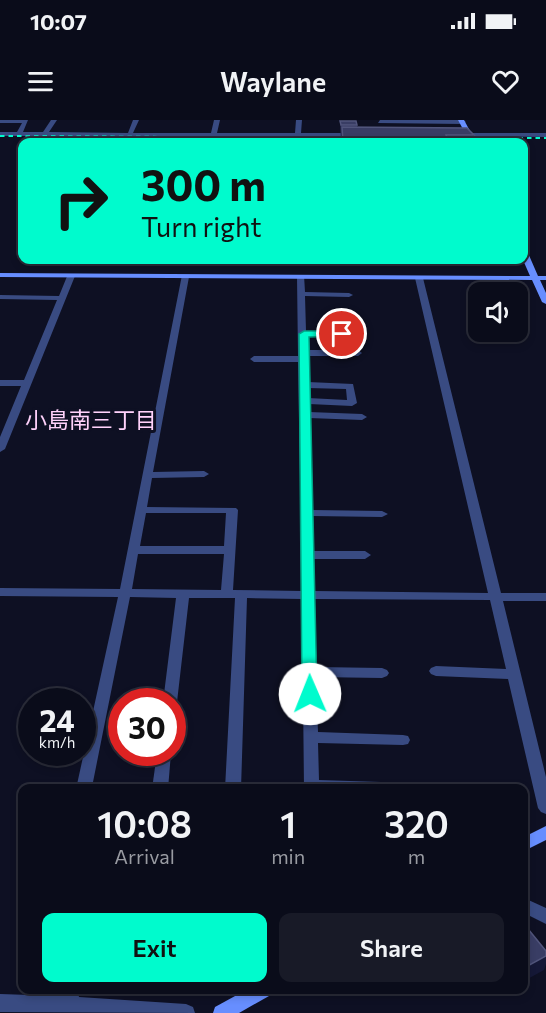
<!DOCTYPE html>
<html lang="en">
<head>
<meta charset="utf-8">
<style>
	body { margin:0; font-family:Commissioner,"Noto Sans JP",sans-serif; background:#181a27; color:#f1f3f6; height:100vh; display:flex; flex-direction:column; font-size:22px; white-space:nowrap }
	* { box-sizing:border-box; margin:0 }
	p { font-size:20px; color:#999ba2 }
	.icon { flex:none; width:33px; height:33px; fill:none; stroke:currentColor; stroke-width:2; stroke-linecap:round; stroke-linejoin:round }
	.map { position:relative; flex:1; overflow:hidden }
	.side { position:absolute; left:18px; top:664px; width:510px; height:210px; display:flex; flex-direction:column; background:#0a0c1a; border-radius:12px; box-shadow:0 3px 9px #0003,0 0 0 2px #2a2c39 }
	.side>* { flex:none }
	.hud { position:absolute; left:18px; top:18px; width:510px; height:126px; border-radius:12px; box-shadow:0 3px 9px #0003,0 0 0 2px #2a2c39; background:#00fbcd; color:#111; overflow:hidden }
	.buttons { position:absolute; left:468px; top:162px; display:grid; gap:12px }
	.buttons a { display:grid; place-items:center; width:60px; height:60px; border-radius:12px; background:#0a0c1a; box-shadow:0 3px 9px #0003,0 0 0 2px #2a2c39; font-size:30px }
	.speed { position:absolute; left:18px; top:568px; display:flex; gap:12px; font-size:30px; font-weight:700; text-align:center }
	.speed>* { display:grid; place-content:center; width:78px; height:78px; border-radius:50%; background:#0a0c1a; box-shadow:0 3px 9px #0003,0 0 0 2px #2a2c39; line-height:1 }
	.speed small { font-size:15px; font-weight:400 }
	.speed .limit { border:9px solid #d22; background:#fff; color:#111 }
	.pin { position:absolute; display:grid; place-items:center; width:51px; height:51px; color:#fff; margin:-26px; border:3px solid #fff; border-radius:50%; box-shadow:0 2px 6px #0007 }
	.me { position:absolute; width:66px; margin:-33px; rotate:359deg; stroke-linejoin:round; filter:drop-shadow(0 0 4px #0008) }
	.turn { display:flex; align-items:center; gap:21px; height:126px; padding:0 24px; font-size:27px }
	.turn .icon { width:78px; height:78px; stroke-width:2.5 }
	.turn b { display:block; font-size:42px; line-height:51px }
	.eta { display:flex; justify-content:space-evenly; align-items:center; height:102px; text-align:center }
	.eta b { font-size:36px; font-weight:600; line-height:42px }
	.action { display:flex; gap:12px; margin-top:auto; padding:12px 24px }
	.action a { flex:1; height:69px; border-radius:12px; background:#00fbcd; color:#111; font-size:24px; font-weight:600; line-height:69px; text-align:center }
	.action a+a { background:#181a27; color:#f1f3f6 }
	.status { display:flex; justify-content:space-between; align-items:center; height:42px; padding:0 30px; background:#0a0c1a; direction:ltr }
	.status svg { height:16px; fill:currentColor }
	header { display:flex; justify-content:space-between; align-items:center; height:78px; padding:0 24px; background:#0a0c1a; font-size:27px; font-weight:600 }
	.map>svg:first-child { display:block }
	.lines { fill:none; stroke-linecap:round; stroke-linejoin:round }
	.street { fill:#394b82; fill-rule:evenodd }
	.secondary { fill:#678eff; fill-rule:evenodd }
	.rail { stroke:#00fbcd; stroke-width:2; stroke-dasharray:4.5 4; stroke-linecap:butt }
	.wall { fill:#272a51 }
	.shaded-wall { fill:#151837 }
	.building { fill:#393d64; stroke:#51557c; stroke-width:1.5 }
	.route { fill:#00fbcd; stroke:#00a385; stroke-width:1.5 }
	.labels { text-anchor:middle; stroke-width:6; stroke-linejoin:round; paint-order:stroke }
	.neighbourhood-label { font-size:22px; fill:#ffd2fb; stroke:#0e1023 }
</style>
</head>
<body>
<div class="status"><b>10:07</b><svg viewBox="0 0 49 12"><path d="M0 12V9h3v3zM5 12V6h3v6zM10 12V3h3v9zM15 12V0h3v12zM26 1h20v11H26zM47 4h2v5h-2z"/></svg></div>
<header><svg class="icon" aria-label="menu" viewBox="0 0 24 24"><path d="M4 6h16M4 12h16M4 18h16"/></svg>Waylane<svg class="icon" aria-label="heart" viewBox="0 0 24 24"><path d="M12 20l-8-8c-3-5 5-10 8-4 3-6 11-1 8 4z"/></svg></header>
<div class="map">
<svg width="546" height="893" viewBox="0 0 546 893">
	<rect width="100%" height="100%" fill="#0e1023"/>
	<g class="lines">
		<!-- street -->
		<g class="street">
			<path d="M0,0h28l-5,12h20l8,-12h6l-8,12 79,1 5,-13h6l-6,13h78l3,-13h6l-3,13h78l1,-13h6l-1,13h55l3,2 -3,2 -356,-1v-4h17l5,-9h-22z"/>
			<path d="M380,0h83l3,2 -3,2 -85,-1z"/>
			<path d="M457,13h89v4l-91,-1z"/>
			<path d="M68,154l7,2 -70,173 -5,3v-15l21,-51h-21v-6h24l33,-80 -57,-1v-4l59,1z"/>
			<path d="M182,155l7,2 -36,195 51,-1 5,3 -5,3 -52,1 -5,29 89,1 2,2 -5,80 69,1 -4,-229h-44l-4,-3 4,-3h44l-1,-79 7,-2 1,17 44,1 4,2 -4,2 -44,-1 1,35h36l4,3 -4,3h-35v13h51l4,3 -4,3h-51l1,26 45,2 4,19 -5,3 -43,-2v8l53,2 5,3 -5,3 -53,-2 3,92 70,1 6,3 -6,3 -70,-1 1,35h52l6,4 -6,4h-52l1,32 174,2 -73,-315 4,-2 4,2 78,315h45v8h-43l43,176v37l-5,-2 -3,-4 -30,-129 -72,-3 -5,-2 -2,-3 2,-3 5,-2 70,3 -16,-69 -176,-1 2,68 66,1 5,2 2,3 -2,3 -5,2 -66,-1 2,55 85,3 5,1 2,4 -2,4 -5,1 -85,-2 1,37 93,3 5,2 3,4h-116l-2,-190 -55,-1 -6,191h-16l10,-191h-46l-12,104 -5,4v-4h-9l13,-104 -46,-1 -37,185 24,3 3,4h-44l42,-192 -118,-1v-8l120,1zM308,268l38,1 1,11 -39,-2zM146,393h80l-2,33h-84zM138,434h86l-3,36 -89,-1z"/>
			<path d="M157,633h14l-3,36h-16z"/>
			<path d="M524,778l22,10v16l-22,-11z"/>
			<path d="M59,870h18l2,7 107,7 7,3 2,6 -195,-1v-18l60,2z"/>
		</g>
		<!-- secondary -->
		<g class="secondary">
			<path d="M458,0h6l12,22h-6z"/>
			<path d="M524,131l4,2 10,23h8v4h-6l6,13v11l-4,-2 -10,-22 -532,-3v-4l530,3 -7,-16z"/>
			<path d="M546,706v14l-22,11v-14z"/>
			<path d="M246,870h26l-3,6 -30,17h-26l2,-6z"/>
		</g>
		<!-- rail -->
		<g class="rail">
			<path d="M0,16l357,2"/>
			<path d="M459,18h87"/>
		</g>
	</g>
	<!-- wall -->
	<path class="wall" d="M340,1l17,4v2l117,8v7h-133z"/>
	<!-- shaded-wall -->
	<path class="shaded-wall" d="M546,836v8l-2,6 -20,11v-13z"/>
	<!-- building -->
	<g class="building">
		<path d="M340,1h16l1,4h-16z"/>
		<path d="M342,7l125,1 7,7h-28l3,7h-106z"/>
		<path d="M524,804l22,27v5l-22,12z"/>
	</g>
	<!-- route -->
	<path class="route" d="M342,211l4,1v4l-37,1 8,357 -2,4h-11l-2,-4 -3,-360 5,-3z"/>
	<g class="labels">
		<!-- neighbourhood labels -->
		<g class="neighbourhood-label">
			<text x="91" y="308">小島南三丁目</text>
		</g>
	</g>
</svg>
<div class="buttons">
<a><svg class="icon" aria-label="sound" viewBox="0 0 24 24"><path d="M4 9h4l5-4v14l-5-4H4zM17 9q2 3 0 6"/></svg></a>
</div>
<div class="speed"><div>24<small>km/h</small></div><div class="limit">30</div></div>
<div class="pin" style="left:342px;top:214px;background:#d93025"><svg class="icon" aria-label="arrive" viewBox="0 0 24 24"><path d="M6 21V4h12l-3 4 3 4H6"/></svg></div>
<svg class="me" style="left:310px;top:574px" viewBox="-20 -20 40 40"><circle r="19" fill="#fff"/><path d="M0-13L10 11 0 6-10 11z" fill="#00fbcd"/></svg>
<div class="hud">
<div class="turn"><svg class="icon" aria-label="right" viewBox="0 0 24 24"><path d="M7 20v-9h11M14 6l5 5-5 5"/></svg><div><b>300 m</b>Turn right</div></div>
</div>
<section class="side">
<div class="eta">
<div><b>10:08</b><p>Arrival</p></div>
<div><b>1</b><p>min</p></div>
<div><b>320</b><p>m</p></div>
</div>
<div class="action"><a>Exit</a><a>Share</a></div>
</section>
</div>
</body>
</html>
